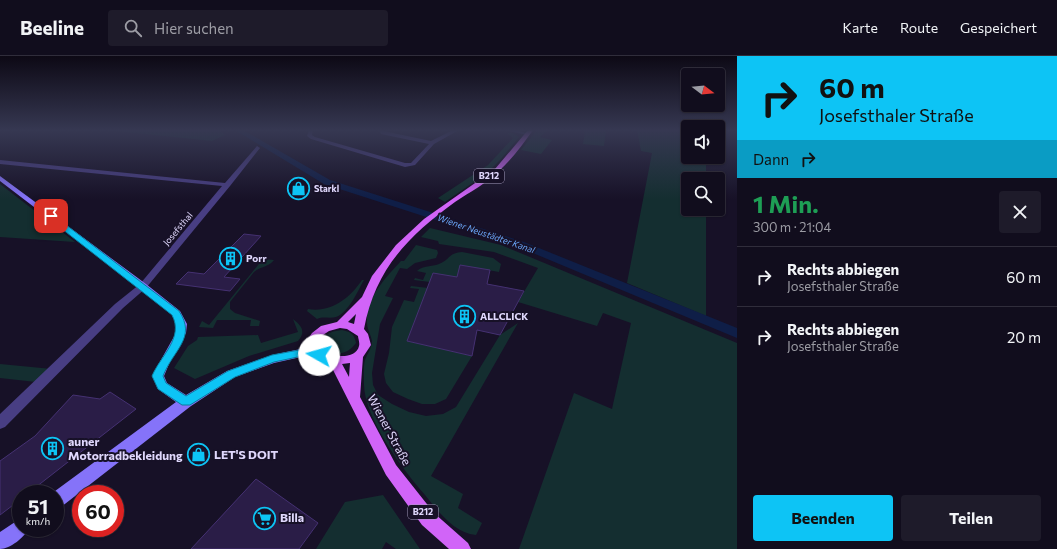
<!DOCTYPE html>
<html lang="de">
<head>
<meta charset="utf-8">
<style>
	body { margin:0; font-family:Commissioner,sans-serif; background:#1e1b2a; color:#f1f3f6; height:100vh; display:flex; flex-direction:column; font-size:15px; white-space:nowrap }
	* { box-sizing:border-box; margin:0 }
	p { font-size:13px; color:#9c9ca4 }
	.icon { flex:none; width:22px; height:22px; fill:none; stroke:currentColor; stroke-width:2; stroke-linecap:round; stroke-linejoin:round }
	.map { position:relative; flex:1; overflow:hidden }
	.panel { display:flex; flex-direction:column; background:#110d1d; width:320px }
	.panel>* { flex:none }
	.hud { background:#0dc4f5; color:#111; overflow:hidden }
	.needle { width:26px; rotate:106deg }
	.tools { position:absolute; left:681px; top:12px; display:grid; gap:8px }
	.tools a { display:grid; place-items:center; width:44px; height:44px; border-radius:4px; background:#110d1d; box-shadow:0 1px 3px #0004,0 0 0 1px #302d3b; font-size:20px }
	.speed { position:absolute; left:12px; top:429px; display:flex; gap:8px; font-size:20px; font-weight:700; text-align:center }
	.speed>* { display:grid; place-content:center; width:52px; height:52px; border-radius:50%; background:#110d1d; box-shadow:0 1px 3px #0004,0 0 0 1px #302d3b; line-height:1 }
	.speed small { font-size:10px; font-weight:400 }
	.speed .limit { border:6px solid #d22; background:#fff; color:#111 }
	.pin { position:absolute; display:grid; place-items:center; width:34px; height:34px; color:#fff; margin:-17px; border-radius:8px; box-shadow:0 2px 6px #0006 }
	.me { position:absolute; width:44px; margin:-22px; rotate:277deg; stroke-linejoin:round; filter:drop-shadow(0 0 3px #0008) }
	.turn { display:flex; align-items:center; gap:14px; height:84px; padding:0 16px; font-size:18px }
	.turn .icon { width:52px; height:52px; stroke-width:2.5 }
	.turn b { display:block; font-size:28px; line-height:34px }
	.then { display:flex; align-items:center; height:38px; padding:0 16px; background:#0003; gap:8px; font-size:15px }
	.round { display:grid; place-items:center; flex:none; width:42px; height:42px; border-radius:4px; background:#1e1b2a }
	.summary { display:flex; align-items:center; justify-content:space-between; height:68px; padding:0 16px }
	h1 { font-size:24px; font-weight:700; line-height:30px; color:#1e9e55 }
	.button { display:flex; gap:8px; margin-top:auto; padding:8px 16px }
	.button a { flex:1; height:46px; border-radius:4px; background:#0dc4f5; color:#111; font-size:16px; font-weight:700; line-height:46px; text-align:center }
	.button a+a { background:#1e1b2a; color:#f1f3f6 }
	ul { padding:0; list-style:none }
	li { display:flex; align-items:center; gap:12px; height:60px; padding:0 16px; border-top:1px solid #302d3b }
	li div { flex:1 }
	li b { display:block; font-size:15px }
	li em { font-style:normal }
	header { display:flex; align-items:center; gap:24px; box-sizing:border-box; height:56px; padding:0 20px; background:#110d1d; border-bottom:1px solid #302d3b }
	header strong { font-size:19px }
	nav { display:flex; gap:22px; margin-inline-start:auto; font-size:14px }
	.search { width:280px; height:36px; background:#1e1b2a; display:flex; align-items:center; gap:10px; box-sizing:border-box; padding:0 14px; border-radius:4px; color:#9c9ca4; font-size:15px }
	main { display:flex; flex:1; min-height:0 }
	.map>svg:first-child { display:block }
	.green { fill:#142e30 }
	.lines { fill:none; stroke-linecap:round; stroke-linejoin:round }
	.canal { fill:#0f1e47; fill-rule:evenodd }
	.building { fill:#2a1d47; stroke:#453172 }
	.street { fill:#483e83; fill-rule:evenodd }
	.secondary { fill:#8573f9; fill-rule:evenodd }
	.primary { fill:#d164f8; fill-rule:evenodd }
	.route { fill:#0dc4f5; stroke:#087f9f }
	.labels { text-anchor:middle; stroke-width:4; stroke-linejoin:round; paint-order:stroke }
	.shield { fill:#171127; stroke:#a49cbd; stroke-width:1 }
	.shield-label { font-size:9px; font-weight:bold; fill:#e0d8fd }
	.far-poi-label { font-size:9px; font-weight:bold; fill:#e0d8fd; stroke:#171127; text-anchor:start }
	.far-street-label { font-size:9px; fill:#e0d8fd; stroke:#171127 }
	.far-water-label { font-size:9px; font-style:italic; fill:#6ba7f9; stroke:#171127 }
	.poi-label { font-size:10px; font-weight:bold; fill:#e0d8fd; stroke:#171127; text-anchor:start }
	.near-street-label { font-size:12px; fill:#e0d8fd; stroke:#171127 }
	.near-poi-label { font-size:12px; font-weight:bold; fill:#e0d8fd; stroke:#171127; text-anchor:start }
</style>
</head>
<body>
<header>
<strong>Beeline</strong>
<div class="search"><svg class="icon" aria-label="search" viewBox="0 0 24 24"><circle cx="10" cy="10" r="6"/><path d="M15 15l6 6"/></svg>Hier suchen</div>
<nav><a>Karte</a><a>Route</a><a>Gespeichert</a></nav>
</header>
<main>
<div class="map">
<svg width="737" height="493" viewBox="0 0 737 493">
	<rect width="100%" height="100%" fill="#171127"/>
	<!-- green -->
	<g class="green">
		<path d="M107,74h112l6,5 -13,6z"/>
		<path d="M537,74h11l-8,7 12,3 -11,14 -20,-4z"/>
		<path d="M585,74h21l-2,16 -21,-2z"/>
		<path d="M637,74h51v27h30l2,7 -14,-2v17h-18v30h18v107l-79,-33 25,-130 -11,-2z"/>
		<path d="M507,77h6l6,4 -18,22 -14,14 -42,29 -7,-4 50,-33 25,-27z"/>
		<path d="M0,128l75,58 -75,-5z"/>
		<path d="M430,172l71,17 236,98v206h-218l55,-156 38,16 19,-86 -28,-10 -6,13 -79,-24 20,-34 -44,-16 -55,-8 -1,-3 -17,-4z"/>
		<path d="M416,189l21,5 1,3 -2,5 -21,5 -8,6 -7,-1 -15,28 8,2 -13,26 -8,49 1,12 5,10 14,9 17,8 17,4 17,-2 13,-7 44,-72 18,-12 -87,153 32,18 -5,14 24,15 -6,12c-22,-2 -37,-23 -51,-40 -22,-25 -60,-76 -61,-110 0,-7 -1,-18 1,-25 2,-6 7,-12 7,-19 -1,-6 -5,-12 -5,-18 -2,-24 19,-46 34,-62h3z"/>
		<path d="M462,196l31,6 8,6 -2,8 -39,-7 -3,12 -27,5 -16,-2 1,-2 8,2 3,-7 -9,-2c7,-6 14,-4 22,-7 11,-4 9,-11 23,-12z"/>
		<path d="M263,203l11,1c-5,7 -13,6 -20,12l-24,30v7l5,4 25,8 -1,5h-9l1,-6h-34l-4,8 -14,-1 3,-6 7,4z"/>
		<path d="M362,224h2c-7,12 -15,32 -28,37 -7,2 -13,-1 -19,2l-10,-8 1,-2c23,4 42,-11 54,-29z"/>
		<path d="M411,230l17,2 -20,53 64,15 -26,43 -11,5h-13l-14,-5 -15,-7 -7,-9 -2,-9 5,-21 3,-26 12,-27 10,2 5,-13 -9,-1z"/>
		<path d="M293,263c9,7 13,13 5,22l-49,15 -54,23 -21,-11 14,-22 9,-6 1,-3 60,-2 3,8 37,-11z"/>
		<path d="M342,274c8,2 12,3 14,13 -20,28 -55,-9 -14,-13z"/>
		<path d="M0,308l52,5 -16,13 -36,-4z"/>
		<path d="M383,439l37,54h-24l-10,-7 -4,7h-66l29,-47z"/>
	</g>
	<g class="lines">
		<!-- canal -->
		<path class="canal" d="M235,74h8l87,50 194,62 213,86v10l-221,-92 -192,-62z"/>
	</g>
	<!-- building -->
	<g class="building">
		<path d="M244,178l17,2 -37,41 16,2 -10,12 -54,-7 12,-12 16,2z"/>
		<path d="M460,209l30,5 -3,14 37,7 -24,44 -23,-5 -5,26 -65,-15 26,-68 24,4z"/>
		<path d="M110,336l26,17 -109,85h-6v5l-21,16v-54l35,-25 38,-41 27,4z"/>
		<path d="M256,423l62,44 -19,26h-108z"/>
	</g>
	<g class="lines">
		<!-- street -->
		<g class="street">
			<path d="M309,74h4l-1,5 3,2 90,26h6l18,-19 -48,-10 -2,-4 52,11 22,-11h6l-25,14 -19,21 -10,2 -94,-28 -4,-3z"/>
			<path d="M505,74h11l13,4 -2,1z"/>
			<path d="M257,90l3,2 -30,38 -84,102 -23,20 -118,119 -5,2v-15l115,-110 25,-20 82,-98 -222,-22v-4l225,23z"/>
		</g>
		<!-- secondary -->
		<g class="secondary">
			<path d="M0,120l146,108 34,27 7,13 -1,9 -17,31 -5,12 3,7 19,12 41,-24 45,-16 43,-9 4,1 2,3 -2,3 -45,10 -39,14 -44,29 -130,101 -6,2v-15h-4l125,-92 -18,-13 -6,-13 24,-43 1,-9 -5,-9 -32,-27 -140,-107z"/>
			<path d="M21,462v10h8c-4,9 -19,21 -29,21v-17z"/>
		</g>
		<!-- primary -->
		<path class="primary" d="M528,74h5c-10,14 -21,29 -33,40 -13,13 -30,22 -45,32 -48,35 -80,68 -91,127l4,5 3,11 -8,12 -3,40 36,68 38,48 34,30 3,6h-22l-27,-24 -36,-50 -56,-111 -15,-5 -7,-10v-10l4,-6 9,-7 16,-4 25,-25 10,-21 24,-31 28,-26 71,-50zM356,258l-2,10 -6,-2zM340,272l7,1 11,7c0,2 2,7 1,10 -3,15 -32,11 -40,2l1,-11 9,-6zM350,307l-1,14 -7,-13z"/>
	</g>
	<!-- sky -->
	<linearGradient id="sky" x2="0" y2="1"><stop stop-color="#0d0915"/><stop offset="0.52" stop-color="#363852"/><stop offset="1" stop-color="#363852" stop-opacity="0"/></linearGradient>
	<rect width="737" height="143" fill="url(#sky)"/>
	<!-- route -->
	<path class="route" d="M48,159h5l126,96c18,27 -6,39 -16,65l3,7 20,13 42,-25 44,-16 43,-8 3,1 6,7 -5,4 -7,-5 -38,8 -39,15 -45,28h-8l-24,-16 -6,-13c9,-21 32,-38 20,-61l-124,-97z"/>
	<!-- icons -->
	<defs>
		<symbol id="shop-ring" viewBox="-11 -11 22 22"><circle r="9.5" fill="#171127" stroke="#0dc4f5" stroke-width="1.5"/><path d="M-5-2.5h2.3a2.7 3.5 0 0 1 5.4 0H5L5.5 6h-11ZM-1.5-2.5h3a1.5 2.3 0 0 0-3 0Z" fill="#0dc4f5"/></symbol>
		<symbol id="building-ring" viewBox="-11 -11 22 22"><circle r="9.5" fill="#171127" stroke="#0dc4f5" stroke-width="1.5"/><path d="M-4-6H4V6H1V3H-1V6H-4ZM-2.5-4.3h1.7v1.8h-1.7ZM.8-4.3h1.7v1.8H.8ZM-2.5-1h1.7V.8h-1.7ZM.8-1h1.7V.8H.8Z" fill="#0dc4f5"/></symbol>
		<symbol id="supermarket-ring" viewBox="-11 -11 22 22"><circle r="9.5" fill="#171127" stroke="#0dc4f5" stroke-width="1.5"/><path d="M-6-5.5h2.5l.6 2H6L4.5 2H-2.5L-4.4-4H-6ZM-1.5 3.2a1.3 1.3 0 1 0 .1 0ZM3 3.2a1.3 1.3 0 1 0 .1 0Z" fill="#0dc4f5"/></symbol>
	</defs>
	<g fill-rule="evenodd">
		<use href="#shop-ring" x="286" y="120" width="25" height="25"/>
		<use href="#building-ring" x="218" y="190" width="25" height="25"/>
		<use href="#building-ring" x="452" y="248" width="25" height="25"/>
		<use href="#building-ring" x="40" y="380" width="25" height="25"/>
		<use href="#shop-ring" x="186" y="386" width="25" height="25"/>
		<use href="#supermarket-ring" x="252" y="450" width="25" height="25"/>
	</g>
	<g class="labels">
		<!-- shield labels -->
		<g class="shield">
			<rect x="474" y="113" width="30" height="14" rx="3"/>
			<rect x="408" y="449" width="30" height="14" rx="3"/>
		</g>
		<g class="shield-label">
			<text x="489" y="123">B212</text>
			<text x="423" y="459">B212</text>
		</g>
		<!-- far-poi labels -->
		<g class="far-poi-label">
			<text x="314" y="136">Starkl</text>
		</g>
		<!-- far-street labels -->
		<g class="far-street-label">
			<text transform="translate(178 173) rotate(-50)" y="3">Josefsthal</text>
		</g>
		<!-- far-water labels -->
		<g class="far-water-label">
			<text transform="translate(486 178) rotate(19)" y="3">Wiener Neustädter Kanal</text>
		</g>
		<!-- poi labels -->
		<g class="poi-label">
			<text x="246" y="206">Porr</text>
			<text x="480" y="264">ALLCLICK</text>
		</g>
		<!-- near-street labels -->
		<g class="near-street-label">
			<text transform="translate(389 374) rotate(62)" y="4">Wiener Straße</text>
		</g>
		<!-- near-poi labels -->
		<g class="near-poi-label">
			<text x="68" y="390">auner<tspan x="68" dy="14">Motorradbekleidung</tspan></text>
			<text x="214" y="403">LET'S DOIT</text>
			<text x="280" y="466">Billa</text>
		</g>
	</g>
</svg>
<div class="tools">
<a><svg class="needle" viewBox="-14 -14 28 28"><path d="M0-13l5 13h-10z" fill="#e53935"/><path d="M0 13l5-13h-10z" fill="#9c9ca4"/></svg></a>
<a><svg class="icon" aria-label="sound" viewBox="0 0 24 24"><path d="M4 9h4l5-4v14l-5-4H4zM17 9q2 3 0 6"/></svg></a>
<a><svg class="icon" aria-label="search" viewBox="0 0 24 24"><circle cx="10" cy="10" r="6"/><path d="M15 15l6 6"/></svg></a>
</div>
<div class="speed"><div>51<small>km/h</small></div><div class="limit">60</div></div>
<div class="pin" style="left:51px;top:160px;background:#d93025"><svg class="icon" aria-label="arrive" viewBox="0 0 24 24"><path d="M6 21V4h12l-3 4 3 4H6"/></svg></div>
<svg class="me" style="left:319px;top:299px" viewBox="-20 -20 40 40"><circle r="19" fill="#fff"/><path d="M0-13L10 11 0 6-10 11z" fill="#0dc4f5"/></svg>
</div>
<section class="panel">
<div class="hud">
<div class="turn"><svg class="icon" aria-label="right" viewBox="0 0 24 24"><path d="M7 20v-9h11M14 6l5 5-5 5"/></svg><div><b>60 m</b>Josefsthaler Straße</div></div>
<div class="then">Dann<svg class="icon" aria-label="right" viewBox="0 0 24 24"><path d="M7 20v-9h11M14 6l5 5-5 5"/></svg></div>
</div>
<div class="summary"><div><h1>1 Min.</h1><p>300 m · 21:04</p></div><a class="round"><svg class="icon" aria-label="close" viewBox="0 0 24 24"><path d="M6 6l12 12M18 6L6 18"/></svg></a></div>
<ul>
<li><svg class="icon" aria-label="right" viewBox="0 0 24 24"><path d="M7 20v-9h11M14 6l5 5-5 5"/></svg><div><b>Rechts abbiegen</b><p>Josefsthaler Straße</p></div><em>60 m</em></li>
<li><svg class="icon" aria-label="right" viewBox="0 0 24 24"><path d="M7 20v-9h11M14 6l5 5-5 5"/></svg><div><b>Rechts abbiegen</b><p>Josefsthaler Straße</p></div><em>20 m</em></li>
</ul>
<div class="button"><a>Beenden</a><a>Teilen</a></div>
</section>
</main>
</body>
</html>
